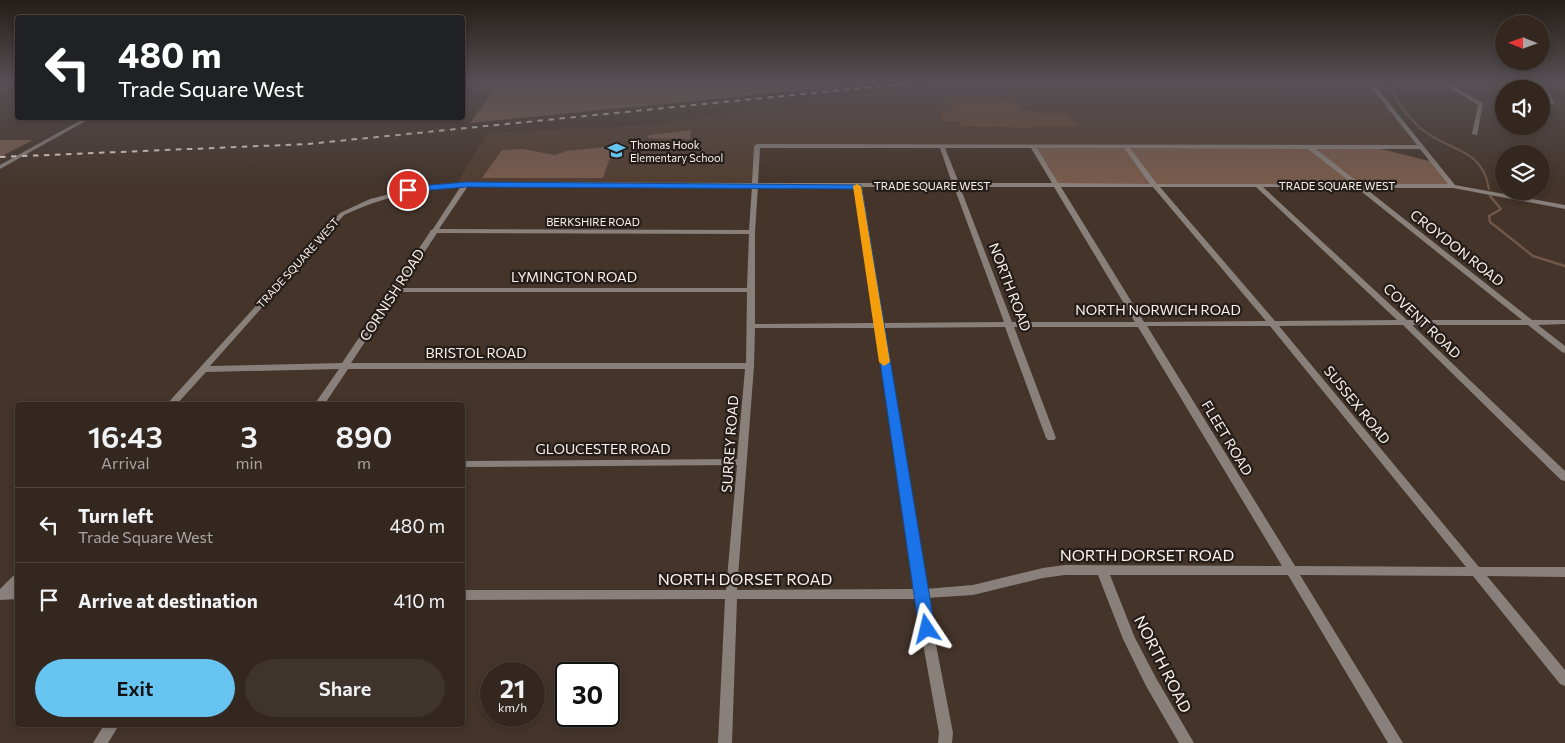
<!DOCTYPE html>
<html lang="en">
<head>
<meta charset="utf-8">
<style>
	body { margin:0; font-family:Commissioner,sans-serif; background:#3e332d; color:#f1f3f6; height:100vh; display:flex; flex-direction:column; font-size:19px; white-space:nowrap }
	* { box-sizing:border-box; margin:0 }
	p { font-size:16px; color:#a9a5a5 }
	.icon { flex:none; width:28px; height:28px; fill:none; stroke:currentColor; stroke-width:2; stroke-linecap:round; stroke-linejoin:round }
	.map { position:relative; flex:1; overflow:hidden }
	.side { position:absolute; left:15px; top:402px; width:450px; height:325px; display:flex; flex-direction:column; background:#332720; border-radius:5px; box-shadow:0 2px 8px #0003,0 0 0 1px #4e443e }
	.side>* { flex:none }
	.hud { position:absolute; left:15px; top:15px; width:450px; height:105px; border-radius:5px; box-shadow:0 2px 8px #0003,0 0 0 1px #4e443e; background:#202124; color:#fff; overflow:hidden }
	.needle { width:32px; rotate:271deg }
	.controls { position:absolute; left:1495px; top:15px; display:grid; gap:10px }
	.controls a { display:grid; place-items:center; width:55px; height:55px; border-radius:50%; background:#332720; box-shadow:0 2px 8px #0003,0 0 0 1px #4e443e; font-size:25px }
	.speed { position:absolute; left:480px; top:662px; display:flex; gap:10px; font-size:25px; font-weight:700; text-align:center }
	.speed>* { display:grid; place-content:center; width:65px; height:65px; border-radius:50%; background:#332720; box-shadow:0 2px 8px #0003,0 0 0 1px #4e443e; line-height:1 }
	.speed small { font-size:12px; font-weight:400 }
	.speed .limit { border:2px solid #111; border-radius:8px; background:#fff; color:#111 }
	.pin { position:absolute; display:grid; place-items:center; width:42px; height:42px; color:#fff; margin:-21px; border:2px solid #fff; border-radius:50%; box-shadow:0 1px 5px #0007 }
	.me { position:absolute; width:55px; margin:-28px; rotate:350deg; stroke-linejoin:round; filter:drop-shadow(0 0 4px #0008) }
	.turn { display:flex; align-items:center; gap:18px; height:105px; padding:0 20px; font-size:22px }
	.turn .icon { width:65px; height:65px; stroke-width:2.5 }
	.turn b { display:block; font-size:35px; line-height:42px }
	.eta { display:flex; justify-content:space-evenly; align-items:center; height:85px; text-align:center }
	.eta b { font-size:30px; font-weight:600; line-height:35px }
	.primary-button { display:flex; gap:10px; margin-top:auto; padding:10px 20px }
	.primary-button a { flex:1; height:58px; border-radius:30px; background:#67c4f0; color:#111; font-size:20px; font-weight:600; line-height:58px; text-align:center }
	.primary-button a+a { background:#3e332d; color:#f1f3f6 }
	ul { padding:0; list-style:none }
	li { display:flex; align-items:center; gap:15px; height:75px; padding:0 20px; border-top:1px solid #4e443e }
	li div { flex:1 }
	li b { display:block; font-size:19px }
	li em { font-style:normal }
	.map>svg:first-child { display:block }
	.built { fill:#523d30 }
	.green { fill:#795b4b }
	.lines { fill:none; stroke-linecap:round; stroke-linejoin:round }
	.stream-far1 { stroke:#715747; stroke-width:2 }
	.stream { stroke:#715747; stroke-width:2.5 }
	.building { fill:#6b4630 }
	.minor { fill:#89807b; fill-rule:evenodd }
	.rail { stroke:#e6dbd4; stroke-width:2; stroke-dasharray:5.5 5.5; stroke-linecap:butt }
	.route { fill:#1a73e8; stroke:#114b97 }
	.slow { fill:#f59e0b }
	.labels { text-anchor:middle; stroke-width:4.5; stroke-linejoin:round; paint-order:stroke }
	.far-poi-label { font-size:11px; fill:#fcf1eb; stroke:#251d19; text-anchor:start }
	.far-street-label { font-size:11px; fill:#fcf1eb; stroke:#251d19 }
	.street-label { font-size:14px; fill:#fcf1eb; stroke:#251d19 }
	.near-street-label { font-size:16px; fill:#fcf1eb; stroke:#251d19 }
</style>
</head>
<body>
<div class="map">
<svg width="1565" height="743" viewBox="0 0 1565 743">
	<rect width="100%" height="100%" fill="#44342a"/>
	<!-- built -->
	<path class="built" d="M960,82h409l52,65 -663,-1 -3,39h-299l31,-52 158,-8 221,-32z"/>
	<!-- green -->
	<g class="green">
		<path d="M500,82h384l-414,41z"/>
		<path d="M691,130l-1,9 -43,-1 2,-3z"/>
		<path d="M0,140h33l-33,17z"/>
		<path d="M614,146l-11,32h-121l20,-28 21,-1 32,6 11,-4z"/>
		<path d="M1033,147h328l25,3 47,12 20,24h-398z"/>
	</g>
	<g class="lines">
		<!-- stream-far1 -->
		<path class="stream-far1" d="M1389,82c4,6 5,12 8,18 5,10 14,19 22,27 28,25 63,19 70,62"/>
		<!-- stream -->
		<path class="stream" d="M1490,196l11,13 -12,7 1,6 43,34 32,10"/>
	</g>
	<!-- building -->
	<path class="building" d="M947,98l68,1 7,11h9l2,3h35l10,13h-46l2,2 -71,-2 -5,-5h-15l-4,-10h14z"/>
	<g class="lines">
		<!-- minor -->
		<g class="minor">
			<path d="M1367,82h5l83,103 110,20v4l-112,-21h-88l167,132h33v4l-27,1 27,21v7l-3,-1 -34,-27h-116l153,146v10l-4,-1 -158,-155 -124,1 200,241h86v10l-78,-1 78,94v16l-5,-2 -87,-108 -173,-1 103,168h-15l-100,-168h-178l25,63 21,40 38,65h-15l-33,-57 -23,-47 -25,-64h-33l-22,3 -70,17 -46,3 26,135 -1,10h-14l1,-10 -24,-134h-178l-5,144h-14l7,-144 -263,1v-10h264l11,-125 -275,2v-6l275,-2 8,-90h-397l-24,36h-10l25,-36 -133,3 -30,33h-10l174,-192 30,-14 48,-12 48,-5 286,1 2,-37 3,-2 660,1zM760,148h180l12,35h-194zM945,148h86l21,35h-93zM1037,148h87l26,36 -92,-1zM1130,148l178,1 45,35h-196zM1316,149h104l28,35h-88zM461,186l-28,43 -3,2v1l-88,131 -132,3 134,-151c38,-18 76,-26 117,-29zM468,186h284l-3,44 -310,-1zM758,186l98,1 19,136 -120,1v-92zM862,187h92l50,135 -120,1zM960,187h94l81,135h-123zM1061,187h92l113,134 -122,1zM1160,187h96l141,133 -122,1zM1263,187l94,1 165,132h-115zM437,233l312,1 -2,54h-346zM398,292h349l-1,71h-395zM1147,326h123l196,241 -171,-1zM1005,327l41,111 2,2h6l2,-2 -42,-111h124l144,239 -217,-1 -22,3 -70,17 -48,4 -41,-261zM755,328h121l37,261 -176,1 17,-224z"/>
			<path d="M1440,82h6l37,21 -6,32 -5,-1 6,-29z"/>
			<path d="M1550,84l15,1v2l-15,-1 -3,2 8,15 -3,2 -3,-2 -7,-16z"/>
			<path d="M85,118h6l-91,51v-4z"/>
			<path d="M18,574v12l-3,3h3v10l-18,1v-11l14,-14z"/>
			<path d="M104,725h15l-11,18h-15z"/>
		</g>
		<!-- rail -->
		<path class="rail" d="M0,157l308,-13 614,-62"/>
	</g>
	<!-- sky -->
	<linearGradient id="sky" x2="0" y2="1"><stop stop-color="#251d17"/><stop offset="0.44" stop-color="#565055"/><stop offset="1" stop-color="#565055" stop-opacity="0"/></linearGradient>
	<rect width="1565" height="186" fill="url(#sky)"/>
	<!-- route -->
	<path class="route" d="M466,182l395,3 74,444 -3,4 -5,2 -6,-2 -2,-4 -64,-440 -389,-2 -58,5 -4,-2 4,-3z"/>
	<!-- slow -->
	<path class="slow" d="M857,184l4,2 29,176 -6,4 -5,-4 -26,-176z"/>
	<!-- icons -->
	<defs>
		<symbol id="school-bare" viewBox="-9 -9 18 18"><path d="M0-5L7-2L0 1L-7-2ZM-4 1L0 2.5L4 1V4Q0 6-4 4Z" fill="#67c4f0" stroke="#251d19" stroke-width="2.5" paint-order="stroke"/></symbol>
	</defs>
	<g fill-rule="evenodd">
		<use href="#school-bare" x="604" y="138" width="25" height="25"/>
	</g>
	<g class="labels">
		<!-- far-poi labels -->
		<g class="far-poi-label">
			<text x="630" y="149">Thomas Hook<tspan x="630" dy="13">Elementary School</tspan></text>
		</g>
		<!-- far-street labels -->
		<g class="far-street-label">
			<text x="932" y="190">TRADE SQUARE WEST</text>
			<text x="1337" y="190">TRADE SQUARE WEST</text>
			<text x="593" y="226">BERKSHIRE ROAD</text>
			<text transform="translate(298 263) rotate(-48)" y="4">TRADE SQUARE WEST</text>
		</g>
		<!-- street labels -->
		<g class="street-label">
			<text transform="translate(1457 248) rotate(38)" y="5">CROYDON ROAD</text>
			<text x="574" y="282">LYMINGTON ROAD</text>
			<text transform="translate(1010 287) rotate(69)" y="5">NORTH ROAD</text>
			<text transform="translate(392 295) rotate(-57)" y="5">CORNISH ROAD</text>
			<text x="1158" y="315">NORTH NORWICH ROAD</text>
			<text transform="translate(1422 321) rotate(44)" y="5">COVENT ROAD</text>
			<text x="476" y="358">BRISTOL ROAD</text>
			<text transform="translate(1357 405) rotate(51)" y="5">SUSSEX ROAD</text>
			<text transform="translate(1227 438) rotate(59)" y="5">FLEET ROAD</text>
			<text transform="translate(730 444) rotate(-86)" y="5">SURREY ROAD</text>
			<text x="603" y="454">GLOUCESTER ROAD</text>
		</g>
		<!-- near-street labels -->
		<g class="near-street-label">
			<text x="1147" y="561">NORTH DORSET ROAD</text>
			<text x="745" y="585">NORTH DORSET ROAD</text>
			<text transform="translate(1163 664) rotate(63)" y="6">NORTH ROAD</text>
		</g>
	</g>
</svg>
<div class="controls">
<a><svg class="needle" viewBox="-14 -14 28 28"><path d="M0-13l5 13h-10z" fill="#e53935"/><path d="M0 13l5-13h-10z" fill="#a9a5a5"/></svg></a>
<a><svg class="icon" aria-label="sound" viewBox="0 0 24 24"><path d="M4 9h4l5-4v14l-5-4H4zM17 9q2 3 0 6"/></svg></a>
<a><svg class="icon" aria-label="layers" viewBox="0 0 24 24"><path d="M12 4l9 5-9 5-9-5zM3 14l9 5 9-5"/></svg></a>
</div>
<div class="speed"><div>21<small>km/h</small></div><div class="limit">30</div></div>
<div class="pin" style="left:408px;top:190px;background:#d93025"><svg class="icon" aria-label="arrive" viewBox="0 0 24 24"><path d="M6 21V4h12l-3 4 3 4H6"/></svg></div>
<svg class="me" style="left:927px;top:629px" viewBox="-20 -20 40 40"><path d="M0-17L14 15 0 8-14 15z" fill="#1a73e8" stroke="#fff" stroke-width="4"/></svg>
<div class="hud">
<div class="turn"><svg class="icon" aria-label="left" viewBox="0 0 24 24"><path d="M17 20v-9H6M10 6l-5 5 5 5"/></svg><div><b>480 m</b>Trade Square West</div></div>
</div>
<section class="side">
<div class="eta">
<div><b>16:43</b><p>Arrival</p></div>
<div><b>3</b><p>min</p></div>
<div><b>890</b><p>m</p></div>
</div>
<ul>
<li><svg class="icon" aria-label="left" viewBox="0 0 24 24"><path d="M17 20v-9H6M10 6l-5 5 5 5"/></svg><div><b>Turn left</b><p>Trade Square West</p></div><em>480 m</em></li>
<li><svg class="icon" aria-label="arrive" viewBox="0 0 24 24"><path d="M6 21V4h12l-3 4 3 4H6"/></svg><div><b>Arrive at destination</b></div><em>410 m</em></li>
</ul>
<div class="primary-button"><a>Exit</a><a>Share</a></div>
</section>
</div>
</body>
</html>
